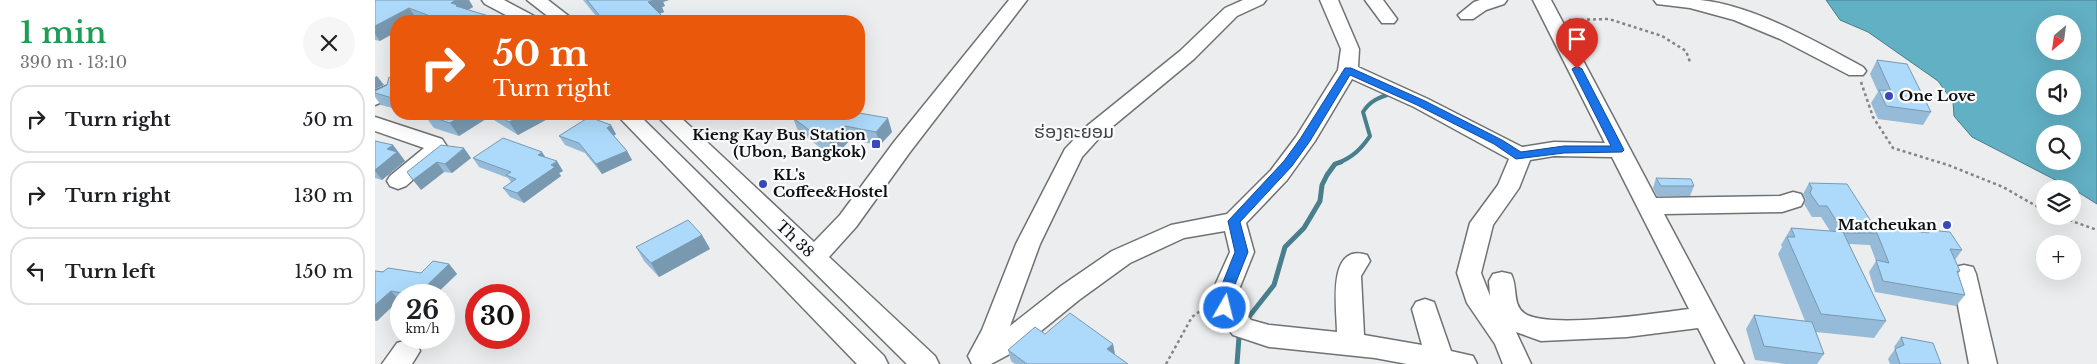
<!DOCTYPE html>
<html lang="en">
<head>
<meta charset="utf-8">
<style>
	body { margin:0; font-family:"Libre Baskerville","Noto Sans Lao",serif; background:#f6f6f6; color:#202124; height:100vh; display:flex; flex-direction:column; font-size:19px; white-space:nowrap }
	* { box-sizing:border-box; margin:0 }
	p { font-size:16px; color:#757577 }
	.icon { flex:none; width:28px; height:28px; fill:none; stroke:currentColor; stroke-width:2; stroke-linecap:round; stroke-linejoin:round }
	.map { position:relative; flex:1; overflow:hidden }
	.side { display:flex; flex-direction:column; background:#fff; width:375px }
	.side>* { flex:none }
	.guide { position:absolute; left:15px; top:15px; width:475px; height:105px; border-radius:20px; box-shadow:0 5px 20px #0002; background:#ea580c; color:#fff; overflow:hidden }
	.needle { width:32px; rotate:209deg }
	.controls { position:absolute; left:1661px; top:15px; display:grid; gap:10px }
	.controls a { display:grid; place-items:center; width:45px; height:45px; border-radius:50%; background:#fff; box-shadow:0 5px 20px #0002; font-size:25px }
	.speed { position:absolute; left:15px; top:284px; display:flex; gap:10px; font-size:25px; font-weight:700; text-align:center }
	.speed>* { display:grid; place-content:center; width:65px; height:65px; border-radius:50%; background:#fff; box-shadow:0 5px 20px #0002; line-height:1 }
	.speed small { font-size:12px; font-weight:400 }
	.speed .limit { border:8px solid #d22; background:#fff; color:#111 }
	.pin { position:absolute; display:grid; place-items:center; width:42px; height:42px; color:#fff; margin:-51px -21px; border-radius:50% 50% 50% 0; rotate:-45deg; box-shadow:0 0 5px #0007 }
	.pin .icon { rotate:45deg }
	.me { position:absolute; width:55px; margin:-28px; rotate:8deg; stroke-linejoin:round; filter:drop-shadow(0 0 4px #0008) }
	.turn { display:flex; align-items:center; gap:18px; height:105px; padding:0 20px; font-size:22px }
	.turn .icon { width:65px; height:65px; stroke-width:2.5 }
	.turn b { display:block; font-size:35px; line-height:42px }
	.round { display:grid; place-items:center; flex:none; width:52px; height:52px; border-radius:26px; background:#f6f6f6 }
	.overview { display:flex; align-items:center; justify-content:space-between; height:85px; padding:0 20px }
	h1 { font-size:30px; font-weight:600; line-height:38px; color:#1e9e55 }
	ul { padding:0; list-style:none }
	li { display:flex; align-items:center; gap:15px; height:68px; margin:0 10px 8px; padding:0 10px; border:2px solid #e0e0e0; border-radius:20px }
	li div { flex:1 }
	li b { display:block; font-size:19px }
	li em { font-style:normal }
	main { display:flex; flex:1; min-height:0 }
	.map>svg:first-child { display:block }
	.water { fill:#62b0c4; stroke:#487f8d; fill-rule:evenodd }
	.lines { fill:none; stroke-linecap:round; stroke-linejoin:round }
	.stream-far1 { stroke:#487f8d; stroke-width:4 }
	.stream { stroke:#487f8d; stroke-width:5 }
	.minor-casing { stroke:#707173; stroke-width:3 }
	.path { stroke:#838485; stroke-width:2.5; stroke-dasharray:3 3; stroke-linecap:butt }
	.minor { fill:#fff; fill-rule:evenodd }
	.wall { fill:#95bbd8 }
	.shaded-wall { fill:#7999b0 }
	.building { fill:#addafb; stroke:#7999b0 }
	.route { fill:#1a73e8; stroke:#114b97 }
	.poi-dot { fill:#3948bb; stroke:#f9fbfc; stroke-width:2 }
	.labels { text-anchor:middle; stroke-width:4.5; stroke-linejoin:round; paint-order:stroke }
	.poi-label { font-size:15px; font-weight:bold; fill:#0c0d0d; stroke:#f9fbfc; text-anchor:start }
	.street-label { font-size:15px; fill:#0c0d0d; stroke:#f9fbfc }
	.quarter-label { font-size:18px; fill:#3e3f40; stroke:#f9fbfc }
</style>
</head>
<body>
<main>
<section class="side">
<div class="overview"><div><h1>1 min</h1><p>390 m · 13:10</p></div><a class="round"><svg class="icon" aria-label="close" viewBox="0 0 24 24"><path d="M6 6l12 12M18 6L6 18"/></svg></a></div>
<ul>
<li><svg class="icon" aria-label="right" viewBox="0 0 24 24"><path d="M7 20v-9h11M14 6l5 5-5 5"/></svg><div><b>Turn right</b></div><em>50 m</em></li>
<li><svg class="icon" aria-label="right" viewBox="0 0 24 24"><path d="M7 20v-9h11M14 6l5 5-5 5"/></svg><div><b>Turn right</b></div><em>130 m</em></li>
<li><svg class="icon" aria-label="left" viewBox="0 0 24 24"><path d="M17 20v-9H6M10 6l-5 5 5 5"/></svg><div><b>Turn left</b></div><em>150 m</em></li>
</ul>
</section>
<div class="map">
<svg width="1722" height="364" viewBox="0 0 1722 364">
	<rect width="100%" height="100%" fill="#ecedee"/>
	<!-- water -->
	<path class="water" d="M1451,0h271v204l-24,-15 -101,-52 -18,-21 -1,-14 -15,-21 -70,-49 -28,-12zM1670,24h28v27h-28zM1670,79h28v27h-28zM1670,134h28v27h-28z"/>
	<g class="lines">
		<!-- stream-far1 -->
		<path class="stream-far1" d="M963,163c15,-6 23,-14 32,-27l-7,-24c7,-11 16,-15 28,-18"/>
		<!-- stream -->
		<g class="stream">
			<path d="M873,318l26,-33 11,-38 19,-19 16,-27 2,-16 5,-10 8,-11 6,-2"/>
			<path d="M862,364l2,-27"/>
		</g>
		<defs>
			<g id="minor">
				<path d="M107,0h22l32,17 3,4h-22l-32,-17z"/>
				<path d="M152,0h21l27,21h-21z"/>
				<path d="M634,0h18l-117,152 -54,75 -27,30 106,99 4,8h-32l-252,-250h22l137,128 26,-27 54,-73z"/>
				<path d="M868,0h23l-3,4 -26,12 -43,43 -93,77 -19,21 -42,87 -30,82 51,-40 51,-35 59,-26 56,-11 44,-44 25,-33 42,-67 3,-21 -21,-49h18l21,49 -1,18 70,32 94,48 32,-5 51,1 -72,-143h18l105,198 124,-2 13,-4 8,2 3,6 -3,6 -19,6 -118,2 80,150h-28l-18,-36 -71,9 -86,4 -25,-9 15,32h-28l-8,-20 -28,-41 -10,-30 13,-50 28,-38 11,-26 -95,-52 -62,-28 -37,62 -28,39 -41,43 8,29 -16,40v13l13,15 18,5 68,7c0,-22 -11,-90 30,-77l3,6 -9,15 3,59 58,10 -10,-36 4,-7 9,-3 9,3 17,49 22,5 4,8h-70l-32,-6 -106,-11 -36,-12 -21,-27v-16l18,-40 -5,-21 -41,7 -54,25 -51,37 -60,49 -28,15h-19l-4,-8 14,-26 34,-86 49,-95 22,-23 93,-75 45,-43zM1179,156l58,1 77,152c-31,4 -143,21 -165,4 -12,-9 -6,-26 -13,-39l-9,-2 -9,2 -4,7 1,15 -9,-23 12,-48 26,-37 11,-28z"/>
				<path d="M990,0h18l14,19 -3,4h-12z"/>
				<path d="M1105,0h27l-3,4 -18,6 -13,9h-12l-3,-4 16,-13z"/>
				<path d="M1279,0c15,0 31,0 46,0 53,5 117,42 163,67l3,4 -3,4h-14l-69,-36 -46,-19 -44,-12 -33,-4z"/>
				<path d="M21,82v14l-21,9v-14z"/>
				<path d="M241,114h22l246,242 4,8h-31z"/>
				<path d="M0,117l67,22 6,9 -42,38 -8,3 -8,-3 -3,-5 3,-5 34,-28 -49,-17z"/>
				<path d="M1589,265l9,2 3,7 21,90h-28l-17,-90 3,-7z"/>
				<path d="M32,340l10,3 3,8 -8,13h-30l15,-21z"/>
			</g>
		</defs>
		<!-- minor casing -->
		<use href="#minor" class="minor-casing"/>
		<!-- path -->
		<g class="path">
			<path d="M1194,20l40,-1 53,17 24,15 4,11"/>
			<path d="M1486,82l12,35 20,31 55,17 55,22 42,24"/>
			<path d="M1683,216l39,14"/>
			<path d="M791,364l26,-47 14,-10"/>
		</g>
		<!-- minor -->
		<use href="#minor" class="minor"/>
	</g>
	<!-- wall -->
	<g class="wall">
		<path d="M0,0h94l4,7 -5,3 37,11h-85l-2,-1 -3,1h-19l-16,20 -5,-1z"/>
		<path d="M208,0h86l-6,2 2,4 -3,1 2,5 -5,2 5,7h-64z"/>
		<path d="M1502,60l54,52 -8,13 -45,-6 -7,-16 7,-11 -8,-18z"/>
		<path d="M21,77v32l-15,-4 -6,-8v-6l12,-6 5,-6z"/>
		<path d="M40,114h139l1,1 -37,20 -29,-18 -30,19 -25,-8 -8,-11z"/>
		<path d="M335,114h16l-10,5z"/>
		<path d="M418,118l99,14 -12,13 -30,-5 -15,16 -5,-1 -32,-24z"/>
		<path d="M241,134l-2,2 13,15 5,9 -30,14 -17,-21 -20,-8 -6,-9z"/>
		<path d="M0,141l18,4 12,16 -23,19 -7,-2z"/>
		<path d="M66,145l30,13 -19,15 -8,-1 -23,18z"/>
		<path d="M171,157l17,14 -4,2 2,3 -37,27 -14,-6 -7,-9 8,-6 -3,-4 -29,-11 -6,-9z"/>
		<path d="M1281,178l38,8 -4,10h-33l-4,-8z"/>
		<path d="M1434,183l65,43 52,7 2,-3 34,20 -7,10 5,11 -2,3 7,21 -9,11 -81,-14 -6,-20 7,-11 -6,-16 -21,-1 37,77 -12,17 -58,-6 8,22 -7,10h-32l-30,-4 -9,-31 8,-14 51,6 -27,-67 4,-7 -1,-2 10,-17 39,3 -9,-14h-9l-8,-13 2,-5 -3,-5z"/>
		<path d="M327,235l8,14 -51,28 -15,-16 -8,-14z"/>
		<path d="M74,264l8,10 -22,21h-34v6l-2,-1 -22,21h-2v-50l46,2z"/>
		<path d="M670,334l68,10 2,11 13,9h-113l-4,-3 -3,-11z"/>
		<path d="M1526,337l40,27h-51l-2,-5 7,-10 -1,-2z"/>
	</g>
	<!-- shaded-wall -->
	<g class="shaded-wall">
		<path d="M81,0h13l4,7 -11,6 -11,-10z"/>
		<path d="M279,0h15l-6,2 2,4 -3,1 2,5 -10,4 -6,-14z"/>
		<path d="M34,8l9,12 -3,1h-19v11l-16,9 -5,-7v-8z"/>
		<path d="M286,15l3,6h-19z"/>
		<path d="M2,76l7,9 -9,4v-12z"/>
		<path d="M90,114h21l3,3 -30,19 -9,-13z"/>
		<path d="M150,114h29l1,1 -37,20 -9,-13z"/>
		<path d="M338,114h13l-10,5z"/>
		<path d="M513,118l4,14 -12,13 -4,-13z"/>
		<path d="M236,125l5,9 -4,3 -5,-9z"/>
		<path d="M470,126l5,14 -15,16 -5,-14z"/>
		<path d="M18,145l12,16 -23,19 -7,-9v-1l12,-21z"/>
		<path d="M89,148l7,10 -19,15 -7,-9z"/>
		<path d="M252,151l5,9 -30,14 -6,-10z"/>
		<path d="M167,152l6,9 -10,-6z"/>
		<path d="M182,161l6,10 -4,2 2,3 -37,27 -7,-10z"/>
		<path d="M62,162l7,10 -23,18 -8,-10z"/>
		<path d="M327,235l8,14 -51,28 -8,-14z"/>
		<path d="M74,264l8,10 -22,21h-18z"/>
		<path d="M16,291l8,9 -22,21 -2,-2v-14z"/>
		<path d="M738,344l2,11 -8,-6z"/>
	</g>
	<!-- building -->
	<g class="building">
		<path d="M0,0h81l-5,3 7,2 -2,1 49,15h-72l5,-2 -29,-11 -34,18z"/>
		<path d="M212,0h67l-6,2 13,13 -16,6h-41z"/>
		<path d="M1502,60l30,4 24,48 -45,-6 -7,-16 12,1z"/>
		<path d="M14,77l3,2 4,-2v22l-21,-6v-2l12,-6z"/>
		<path d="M484,113l29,5 -12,14 -31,-6 -15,16 -6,-1 -31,-23 4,-4h62z"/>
		<path d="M52,114h38l-15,9 -25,-8z"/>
		<path d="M120,114h30l-16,8z"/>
		<path d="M214,117l22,8 -4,3 20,23 -31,13 -17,-21 -20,-7z"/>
		<path d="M128,138l39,14 -4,3 19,6 -6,4 4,2 -38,26 -14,-5 13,-9 -10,-4 5,-3 -38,-14z"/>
		<path d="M0,141l18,4 -6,4 10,3 -22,18z"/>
		<path d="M66,145l23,3 -19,16 -8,-2 -24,18 -6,-8z"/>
		<path d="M1281,178l35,1 3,7h-33z"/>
		<path d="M1434,183l38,1 27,42 55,7 -1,-3 22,2 12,18 -12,-1 10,22h-3l8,24 -82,-14 -7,-21 13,3 -12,-30h-33l-17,-27h-8l-9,-13 2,-5z"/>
		<path d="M313,220l14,15 -51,28 -15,-16z"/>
		<path d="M1416,228l52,4 43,89 -65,-7 -34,-77h8z"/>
		<path d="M58,261l16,3 -32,31h-5l-21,-4 -16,14v-34l8,1 5,-4 33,5z"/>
		<path d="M695,313l43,31 -6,5 21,15h-101l-19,-14 27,-23 10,7z"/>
		<path d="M1379,315l58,7 12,32 -60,-8z"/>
		<path d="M1526,337l32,6 8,21h-41l-5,-15 9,-4z"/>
	</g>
	<!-- route -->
	<path class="route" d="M1202,66l5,3 42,81 -2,2 -58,1 -48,6 -22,-15 -77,-39 -67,-30 -40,66 -18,25 -52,56 8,30 -16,40 -2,20h-9l-2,-20 16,-40 -7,-31 56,-60 16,-22 45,-71h6l74,33 77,39 19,12 43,-6h47l-39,-77z"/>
	<!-- markers -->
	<g class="poi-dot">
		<circle cx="1514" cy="96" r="5"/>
		<rect x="496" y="139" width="10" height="10" rx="2.5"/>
		<circle cx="388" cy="184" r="5"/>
		<circle cx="1572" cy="225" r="5"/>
	</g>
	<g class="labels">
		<!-- poi labels -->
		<g class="poi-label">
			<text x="1524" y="101">One Love</text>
			<text x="491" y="140" text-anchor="end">Kieng Kay Bus Station<tspan x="491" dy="17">(Ubon, Bangkok)</tspan></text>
			<text x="398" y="180">KL's<tspan x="398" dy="17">Coffee&amp;Hostel</tspan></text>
			<text x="1562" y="230" text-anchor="end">Matcheukan</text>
		</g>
		<!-- street labels -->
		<g class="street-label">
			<text transform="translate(420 239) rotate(44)" y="5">Th 38</text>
		</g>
		<!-- quarter labels -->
		<g class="quarter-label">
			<text x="699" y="138">ຮ່ອງຄະຍອມ</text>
		</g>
	</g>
</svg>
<div class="controls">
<a><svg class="needle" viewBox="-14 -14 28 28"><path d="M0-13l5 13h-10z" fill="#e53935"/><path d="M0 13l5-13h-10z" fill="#757577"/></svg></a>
<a><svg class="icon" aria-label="sound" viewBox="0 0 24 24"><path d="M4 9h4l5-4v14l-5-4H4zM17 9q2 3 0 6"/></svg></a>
<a><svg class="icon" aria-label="search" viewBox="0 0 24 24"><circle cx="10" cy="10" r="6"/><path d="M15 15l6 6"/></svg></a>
<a><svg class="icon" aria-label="layers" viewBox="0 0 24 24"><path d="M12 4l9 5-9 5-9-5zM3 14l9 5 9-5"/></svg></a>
<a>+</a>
</div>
<div class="speed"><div>26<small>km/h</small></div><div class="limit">30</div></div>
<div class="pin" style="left:1202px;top:69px;background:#d93025"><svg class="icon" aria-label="arrive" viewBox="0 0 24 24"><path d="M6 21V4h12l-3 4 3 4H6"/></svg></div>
<svg class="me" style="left:850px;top:308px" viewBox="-20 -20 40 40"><circle r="17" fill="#1a73e8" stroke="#fff" stroke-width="3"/><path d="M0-11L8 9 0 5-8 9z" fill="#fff"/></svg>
<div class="guide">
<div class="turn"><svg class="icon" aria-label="right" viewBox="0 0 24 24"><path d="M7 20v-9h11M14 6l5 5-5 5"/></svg><div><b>50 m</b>Turn right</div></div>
</div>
</div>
</main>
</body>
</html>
